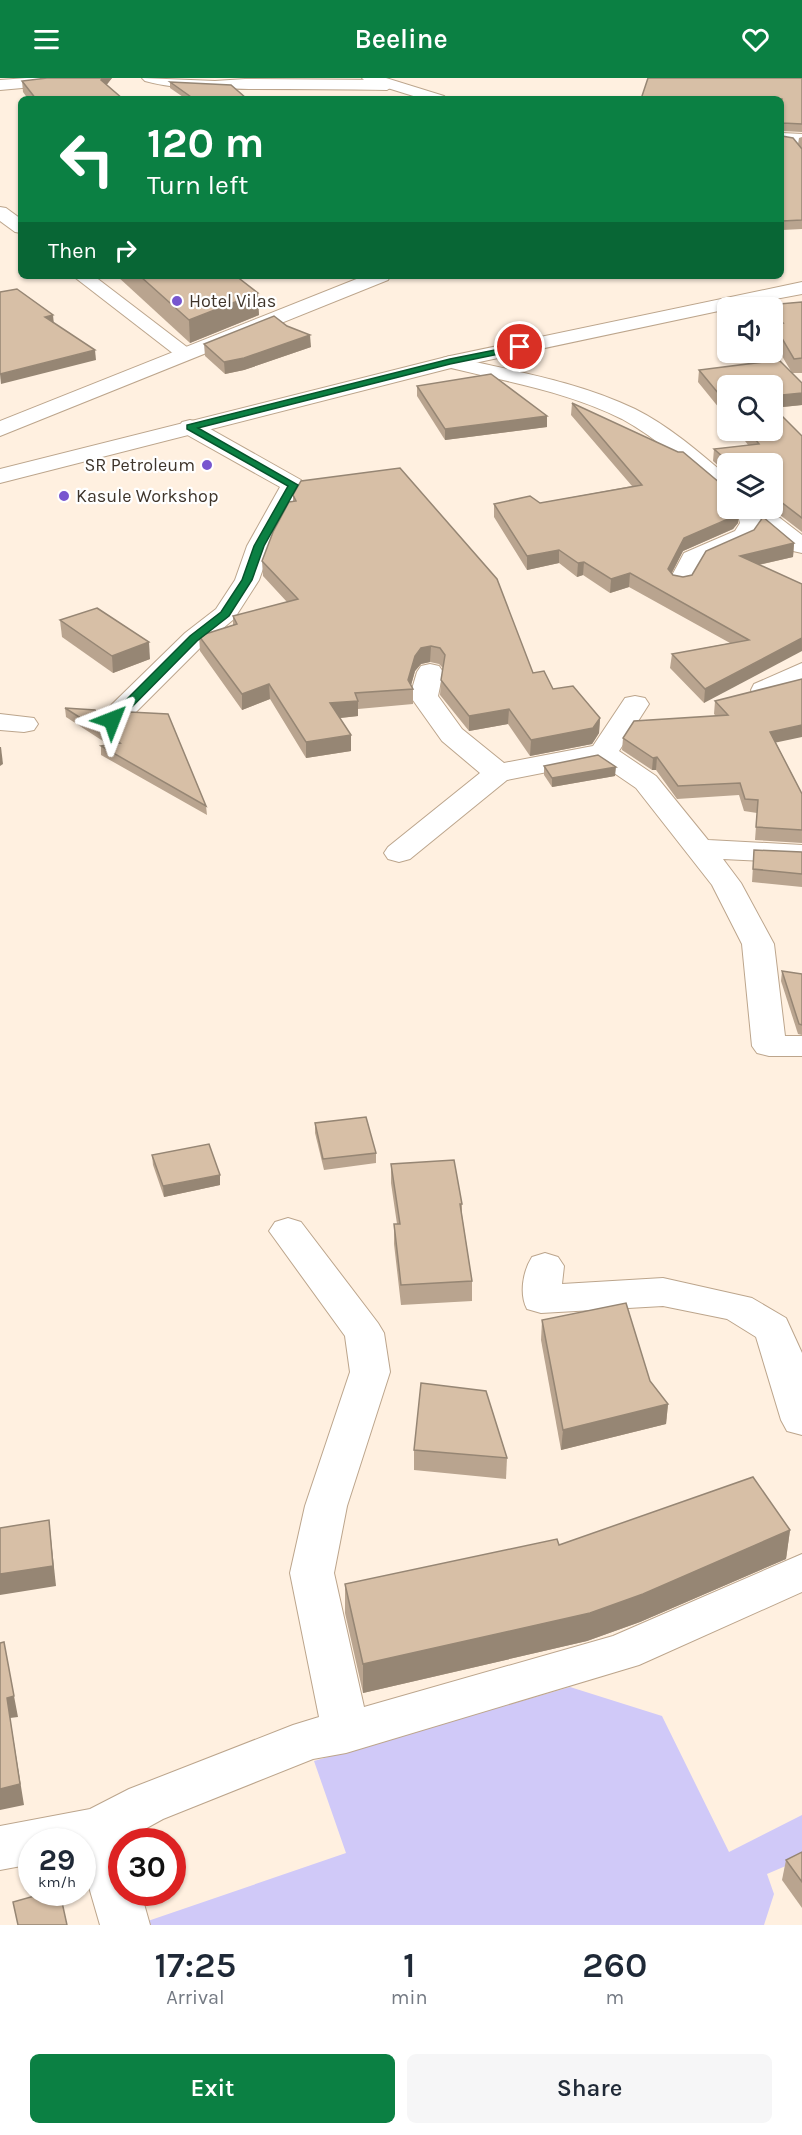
<!DOCTYPE html>
<html lang="en">
<head>
<meta charset="utf-8">
<style>
	body { margin:0; font-family:Karla,sans-serif; background:#f6f6f7; color:#1f2937; height:100vh; display:flex; flex-direction:column; font-size:22px; white-space:nowrap }
	* { box-sizing:border-box; margin:0 }
	p { font-size:20px; color:#747a83 }
	.icon { flex:none; width:33px; height:33px; fill:none; stroke:currentColor; stroke-width:2; stroke-linecap:round; stroke-linejoin:round }
	.map { position:relative; height:1847px; overflow:hidden }
	.panel { display:flex; flex-direction:column; background:#fff; flex:1 }
	.panel>* { flex:none }
	.hud { position:absolute; left:18px; top:18px; width:766px; height:183px; border-radius:9px; box-shadow:0 2px 4px #0004; background:#0b8043; color:#fff; overflow:hidden }
	.tools { position:absolute; left:717px; top:219px; display:grid; gap:12px }
	.tools a { display:grid; place-items:center; width:66px; height:66px; border-radius:9px; background:#fff; box-shadow:0 2px 4px #0004; font-size:30px }
	.speed { position:absolute; left:18px; top:1750px; display:flex; gap:12px; font-size:30px; font-weight:700; text-align:center }
	.speed>* { display:grid; place-content:center; width:78px; height:78px; border-radius:50%; background:#fff; box-shadow:0 2px 4px #0004; line-height:1 }
	.speed small { font-size:15px; font-weight:400 }
	.speed .limit { border:9px solid #d22; background:#fff; color:#111 }
	.pin { position:absolute; display:grid; place-items:center; width:51px; height:51px; color:#fff; margin:-26px; border:3px solid #fff; border-radius:50%; box-shadow:0 2px 6px #0007 }
	.me { position:absolute; width:66px; margin:-33px; rotate:45deg; stroke-linejoin:round; filter:drop-shadow(0 0 4px #0008) }
	.turn { display:flex; align-items:center; gap:21px; height:126px; padding:0 30px; font-size:27px }
	.turn .icon { width:78px; height:78px; stroke-width:2.5 }
	.turn b { display:block; font-size:42px; line-height:51px }
	.then { display:flex; align-items:center; height:57px; padding:0 30px; background:#0003; gap:12px; font-size:22px }
	.eta { display:flex; justify-content:space-evenly; align-items:center; height:102px; text-align:center }
	.eta b { font-size:36px; font-weight:600; line-height:42px }
	.button { display:flex; gap:12px; margin-top:auto; padding:12px 30px }
	.button a { flex:1; height:69px; border-radius:9px; background:#0b8043; color:#fff; font-size:24px; font-weight:600; line-height:69px; text-align:center }
	.button a+a { background:#f6f6f7; color:#1f2937 }
	header { display:flex; justify-content:space-between; align-items:center; height:78px; padding:0 30px; background:#0b8043; color:#fff; font-size:27px; font-weight:600 }
	.map>svg:first-child { display:block }
	.green { fill:#d0c9f8 }
	.lines { fill:none; stroke-linecap:round; stroke-linejoin:round }
	.street-casing { stroke:#bca58c; stroke-width:2 }
	.secondary-casing { stroke:#bca58c; stroke-width:2 }
	.primary-casing { stroke:#bca58c; stroke-width:2 }
	.street { fill:#fff; fill-rule:evenodd }
	.secondary { fill:#fff; fill-rule:evenodd }
	.primary { fill:#fff; fill-rule:evenodd }
	.wall { fill:#b9a48f }
	.shaded-wall { fill:#968674 }
	.building { fill:#d7bfa6; stroke:#968674; stroke-width:1.5 }
	.route { fill:#0b8043; stroke:#07532c; stroke-width:1.5 }
	.poi-dot { fill:#7756cf; stroke:#fff; stroke-width:2 }
	.labels { text-anchor:middle; stroke-width:4.5; stroke-linejoin:round; paint-order:stroke }
	.far-poi-label { font-size:18px; fill:#3f352b; stroke:#fff; text-anchor:start }
</style>
</head>
<body>
<header><svg class="icon" aria-label="menu" viewBox="0 0 24 24"><path d="M4 6h16M4 12h16M4 18h16"/></svg>Beeline<svg class="icon" aria-label="heart" viewBox="0 0 24 24"><path d="M12 20l-8-8c-3-5 5-10 8-4 3-6 11-1 8 4z"/></svg></header>
<div class="map">
<svg width="802" height="1847" viewBox="0 0 802 1847">
	<rect width="100%" height="100%" fill="#fff0e0"/>
	<!-- green -->
	<path class="green" d="M570,1609l92,29 67,136 73,-37v44l-35,15 7,20 -10,31h-621l-1,-2 204,-70 -32,-92z"/>
	<g class="lines">
		<defs>
			<g id="street">
				<path d="M27,0h59l-8,5 -78,7v-10z"/>
				<path d="M142,0l73,3 30,-2 142,1 8,5 -8,5c-46,-1 -92,-1 -138,-1 -38,-1 -67,2 -104,-8z"/>
				<path d="M782,55l20,1v10l-20,-1z"/>
				<path d="M0,129l6,1 15,11v14l-6,-1 -15,-11z"/>
				<path d="M73,198h21l102,78 -3,4h-14z"/>
				<path d="M450,278c62,15 127,25 185,53 34,17 64,43 93,68v19l-8,-2c-31,-27 -62,-55 -98,-75 -55,-28 -119,-38 -179,-53l-3,-4 3,-4z"/>
				<path d="M190,342l8,2 103,58 3,5 -33,61 -12,34 -25,39 -31,26 -81,81 -10,2 -10,-2 -4,-6 4,-6 83,-81 31,-24 19,-29 12,-34 33,-59 -98,-55 -3,-5 3,-5z"/>
				<path d="M736,430h31l35,27v18l-9,-2 -32,-24 -9,14 -49,22 -13,23 -9,2 -9,-2 -3,-5 15,-28 51,-22 5,-8z"/>
				<path d="M802,585v18l-28,15 -10,2 -10,-2 -3,-6 3,-6z"/>
				<path d="M430,586l9,2 4,6 -5,24 24,33 42,34 89,-17 32,-48 10,-2 10,2 4,6 -30,47 37,25 52,64 94,5v18l-79,-4 18,24 33,61 11,92h17v20h-33l-12,-3 -5,-7 -10,-102 -30,-59 -76,-97 -38,-26 -91,18 -97,79 -11,3 -11,-3 -4,-6 4,-6 92,-74 -38,-32 -32,-45 7,-24 4,-6z"/>
				<path d="M0,636l34,4 4,6 -4,6 -10,2 -24,-2z"/>
				<path d="M288,1140l13,4 77,101 6,10 6,39 -43,134 -13,67 30,134 249,-71 189,-82v38l-163,73 -293,88 -33,6 -150,60 -38,21 1,2h-4v51h19l9,32h-50l-18,-62v-21h-50v22l-32,6v-44l90,-17 39,-20 164,-64 26,-8 -29,-144 15,-67 45,-134 -5,-36 -76,-105 6,-9z"/>
				<path d="M545,1175l13,4 6,9 -2,18 101,-6 89,20 34,20 16,35v82l-15,-4 -6,-11 -25,-83 -29,-18 -64,-13 -122,7 -14,-4c-8,-15 -4,-38 5,-52z"/>
			</g>
			<g id="secondary">
				<path d="M362,0h24l58,18 3,3h-24l-58,-18z"/>
				<path d="M364,198h26l-2,4 -388,156v-15z"/>
			</g>
			<path id="primary" d="M802,204v12l-74,14v1l-277,59 -451,115v-14l450,-113z"/>
		</defs>
		<!-- street casing -->
		<use href="#street" class="street-casing"/>
		<!-- secondary casing -->
		<use href="#secondary" class="secondary-casing"/>
		<!-- primary casing -->
		<use href="#primary" class="primary-casing"/>
		<!-- street -->
		<use href="#street" class="street"/>
		<!-- secondary -->
		<use href="#secondary" class="secondary"/>
		<!-- primary -->
		<use href="#primary" class="primary"/>
	</g>
	<!-- wall -->
	<g class="wall">
		<path d="M112,0l-6,7 17,14h-95l-5,-7 -1,-11z"/>
		<path d="M802,0v54l-20,-1v-32z"/>
		<path d="M170,4l76,17h-60l-16,-11z"/>
		<path d="M782,58l16,8 1,-6 3,-1v92l-20,1z"/>
		<path d="M117,198h119l23,39 -69,28z"/>
		<path d="M802,224v71h-10l10,10v22l-28,3 28,28v96l-31,-24h1v-44h-44v10l-15,-13 1,-12 34,-4 -11,-15h35l-44,-44v33l-30,-37 1,-12 93,3 -20,-34v-31h-5v-3z"/>
		<path d="M204,266l107,3 -67,23 -19,4 -20,-18z"/>
		<path d="M417,308l130,30v11l-102,13 -28,-44z"/>
		<path d="M572,325l148,80 18,40 -5,6 -50,22 -11,22 1,2 10,2 9,-2 102,-32 -1,14 -34,8 43,19 -98,119 -34,-35 2,-14 58,-11 -101,-56 -19,6 -27,-18 -6,2 -18,-14 -32,7 -33,-53v-13l46,-1 92,-17 -61,-71z"/>
		<path d="M293,417l240,178 20,16 47,29 -1,15 -7,11 -62,12 -22,-32 -39,7 -29,-36 1,-15 2,-12 -4,-4 -9,-2 -9,2 -6,7 -4,14 2,4v15l-55,5v7l-18,2 11,33 -45,7 -36,-59 -28,11 -42,-59 -1,-15 34,-11v-9l54,-14 -24,-26 -1,-15 31,-60z"/>
		<path d="M60,542l90,39 -37,14 -51,-36z"/>
		<path d="M715,623l61,42 26,51v49l-47,-3 2,-27 -13,-2 -5,-16 -62,4 -21,-29h-4l-30,-20 1,-12 93,-22 -2,-2z"/>
		<path d="M65,630l46,13 95,85 1,9 -106,-60v-9l8,-1 -43,-28z"/>
		<path d="M544,688l71,10 -63,11 -8,-12z"/>
		<path d="M754,772l48,2v35l-50,-5z"/>
		<path d="M782,893l20,3v61l-4,-1 -17,-53z"/>
		<path d="M315,1045l61,30v10l-52,7 -9,-37z"/>
		<path d="M152,1077l68,20v10l-56,12 -11,-32z"/>
		<path d="M391,1086l71,40v11l10,66v20l-71,4 -7,-61v-20h3l-6,-41z"/>
		<path d="M542,1242l126,84 -2,20 -105,26 -20,-110z"/>
		<path d="M414,1372l93,8 -1,21 -92,-9z"/>
		<path d="M790,1452l-4,29 -146,63 -53,19 -224,52 -18,-80v-29l214,-39z"/>
		<path d="M802,1774v56l-20,-28 4,-20z"/>
	</g>
	<!-- shaded-wall -->
	<g class="shaded-wall">
		<path d="M103,0h9l-10,13 -1,-11z"/>
		<path d="M258,215l1,22 -69,28 -1,-23z"/>
		<path d="M53,237l1,10 -9,-8z"/>
		<path d="M310,257l1,12 -67,23 -19,4 -1,-12z"/>
		<path d="M95,272l1,10 -95,24 -1,-10z"/>
		<path d="M802,315v12l-30,3v-12z"/>
		<path d="M547,338v11l-102,13v-11z"/>
		<path d="M739,432l-1,13 -5,6 -50,22 -16,31 1,-13 16,-31z"/>
		<path d="M794,465l-1,14 -54,12 1,-13z"/>
		<path d="M559,472v13l-32,7v-14z"/>
		<path d="M584,484l-1,13 -6,2 1,-14z"/>
		<path d="M630,495l-1,14 -19,6 1,-14z"/>
		<path d="M802,560v13l-98,52 1,-14z"/>
		<path d="M149,564l1,17 -37,14 -1,-17z"/>
		<path d="M431,568l-1,16 -9,2 -6,7 -5,18 -2,-9 7,-24 6,-8z"/>
		<path d="M269,606l1,15 -28,11v-16z"/>
		<path d="M358,623v15l-27,3 -1,-16z"/>
		<path d="M509,631l-1,15 -39,7v-15z"/>
		<path d="M600,640l-1,15 -7,11 -62,12 1,-16z"/>
		<path d="M802,647v12l-33,7 1,-12z"/>
		<path d="M351,657v16l-45,7v-16z"/>
		<path d="M0,669h1l2,17 -3,2z"/>
		<path d="M657,679l-1,13h-4l1,-12z"/>
		<path d="M616,689l-1,9 -63,11v-9z"/>
		<path d="M220,1097v10l-56,12 -1,-11z"/>
		<path d="M668,1326l-2,20 -105,26 2,-20z"/>
		<path d="M49,1442l7,66 -56,9v-21z"/>
		<path d="M790,1452l-4,29 -146,63 -53,19 -224,52v-29z"/>
		<path d="M14,1618l4,21 -8,1 14,87 -24,5v-21l7,-91z"/>
	</g>
	<!-- building -->
	<g class="building">
		<path d="M47,0h56l-2,2 22,19h-87l-14,-18z"/>
		<path d="M648,0h154v46l-19,-1 -1,1v-25h-141z"/>
		<path d="M170,4l61,3 15,13 -52,1z"/>
		<path d="M782,58l11,2 9,11v71l-20,1z"/>
		<path d="M140,198h96l22,17 -69,27z"/>
		<path d="M17,211l36,26 -8,2 50,33 -95,24v-82z"/>
		<path d="M802,224v56l-8,1 -21,-36h10l-11,-13v-2h-2l-3,-3z"/>
		<path d="M274,238l13,10 23,9 -66,23 -20,4 -20,-18z"/>
		<path d="M779,282l23,23v10l-30,3v-10h-44v19l-29,-35z"/>
		<path d="M491,296l56,42 -102,13 -28,-43z"/>
		<path d="M572,325l106,49h5l37,31 8,1v24h11v2l-4,6 -51,22 -16,31 5,6 10,2 9,-2 14,-24 48,-21 9,-13 31,26 -54,13 62,28v54l-97,51 -33,-35 77,-14 -119,-67 -19,6 -27,-17 -6,1 -19,-13 -32,6 -33,-52 36,-8 10,7 102,-18z"/>
		<path d="M772,328l30,30v82l-30,-23v-31h-41l-17,-15 45,-5 -11,-14h24z"/>
		<path d="M400,390l97,111 36,94 11,-2 9,18 20,-3 27,32 -7,10 -62,12 -22,-31 -40,7 -28,-36 4,-25 -5,-7 -9,-2 -10,2 -6,8 -7,24 5,9 -58,4 3,8 -28,2 21,32 -45,7 -37,-58 -27,10 -43,-58 38,-12 -4,-8 65,-17 -36,-38 11,-29 16,-30 7,-1 -3,-6 8,-14z"/>
		<path d="M97,530l52,34 -37,14 -52,-36z"/>
		<path d="M802,601v46l-32,7 32,62v36l-46,-3 2,-27 -13,-1 -5,-16 -62,3 -21,-29 -4,1 -30,-20 11,-17 94,-6 -13,-14z"/>
		<path d="M65,630l30,2 4,8 12,3 11,-2 8,-7 38,2 38,92 -105,-60 19,-3z"/>
		<path d="M598,677l18,12 -64,11 -8,-12z"/>
		<path d="M754,772l48,2v22l-49,-5z"/>
		<path d="M782,893l20,3v51l-3,-1z"/>
		<path d="M366,1039l10,36 -53,6 -8,-36z"/>
		<path d="M209,1066l11,31 -57,11 -11,-31z"/>
		<path d="M454,1082l8,44h-2l12,77 -71,4 -7,-61h6l-9,-60z"/>
		<path d="M626,1225l24,78 18,23 -105,26 -21,-110z"/>
		<path d="M421,1305l65,8 21,67 -93,-8z"/>
		<path d="M753,1399l37,53 -147,64 -53,19 -227,51 -18,-80 212,-45 2,6z"/>
		<path d="M49,1442l4,46 -53,8v-46z"/>
		<path d="M4,1564l10,54 -7,2 13,86 -20,5v-146z"/>
		<path d="M802,1774v30l-16,-22z"/>
		<path d="M45,1815h15l7,32h-49l-5,-23z"/>
	</g>
	<!-- route -->
	<path class="route" d="M520,267l5,2 -2,2 -73,15 -252,64 100,57 -34,61 -12,34 -23,36 -32,25 -81,82h-8v-5l82,-82 31,-24 21,-32 12,-34 34,-60 -101,-57v-4l263,-66z"/>
	<!-- markers -->
	<g class="poi-dot">
		<circle cx="177" cy="223" r="6"/>
		<circle cx="207" cy="387" r="6"/>
		<circle cx="64" cy="418" r="6"/>
	</g>
	<g class="labels">
		<!-- far-poi labels -->
		<g class="far-poi-label">
			<text x="189" y="229">Hotel Vilas</text>
			<text x="195" y="393" text-anchor="end">SR Petroleum</text>
			<text x="76" y="424">Kasule Workshop</text>
		</g>
	</g>
</svg>
<div class="tools">
<a><svg class="icon" aria-label="sound" viewBox="0 0 24 24"><path d="M4 9h4l5-4v14l-5-4H4zM17 9q2 3 0 6"/></svg></a>
<a><svg class="icon" aria-label="search" viewBox="0 0 24 24"><circle cx="10" cy="10" r="6"/><path d="M15 15l6 6"/></svg></a>
<a><svg class="icon" aria-label="layers" viewBox="0 0 24 24"><path d="M12 4l9 5-9 5-9-5zM3 14l9 5 9-5"/></svg></a>
</div>
<div class="speed"><div>29<small>km/h</small></div><div class="limit">30</div></div>
<div class="pin" style="left:520px;top:269px;background:#d93025"><svg class="icon" aria-label="arrive" viewBox="0 0 24 24"><path d="M6 21V4h12l-3 4 3 4H6"/></svg></div>
<svg class="me" style="left:112px;top:642px" viewBox="-20 -20 40 40"><path d="M0-17L14 15 0 8-14 15z" fill="#0b8043" stroke="#fff" stroke-width="4"/></svg>
<div class="hud">
<div class="turn"><svg class="icon" aria-label="left" viewBox="0 0 24 24"><path d="M17 20v-9H6M10 6l-5 5 5 5"/></svg><div><b>120 m</b>Turn left</div></div>
<div class="then">Then<svg class="icon" aria-label="right" viewBox="0 0 24 24"><path d="M7 20v-9h11M14 6l5 5-5 5"/></svg></div>
</div>
</div>
<section class="panel">
<div class="eta">
<div><b>17:25</b><p>Arrival</p></div>
<div><b>1</b><p>min</p></div>
<div><b>260</b><p>m</p></div>
</div>
<div class="button"><a>Exit</a><a>Share</a></div>
</section>
</body>
</html>
